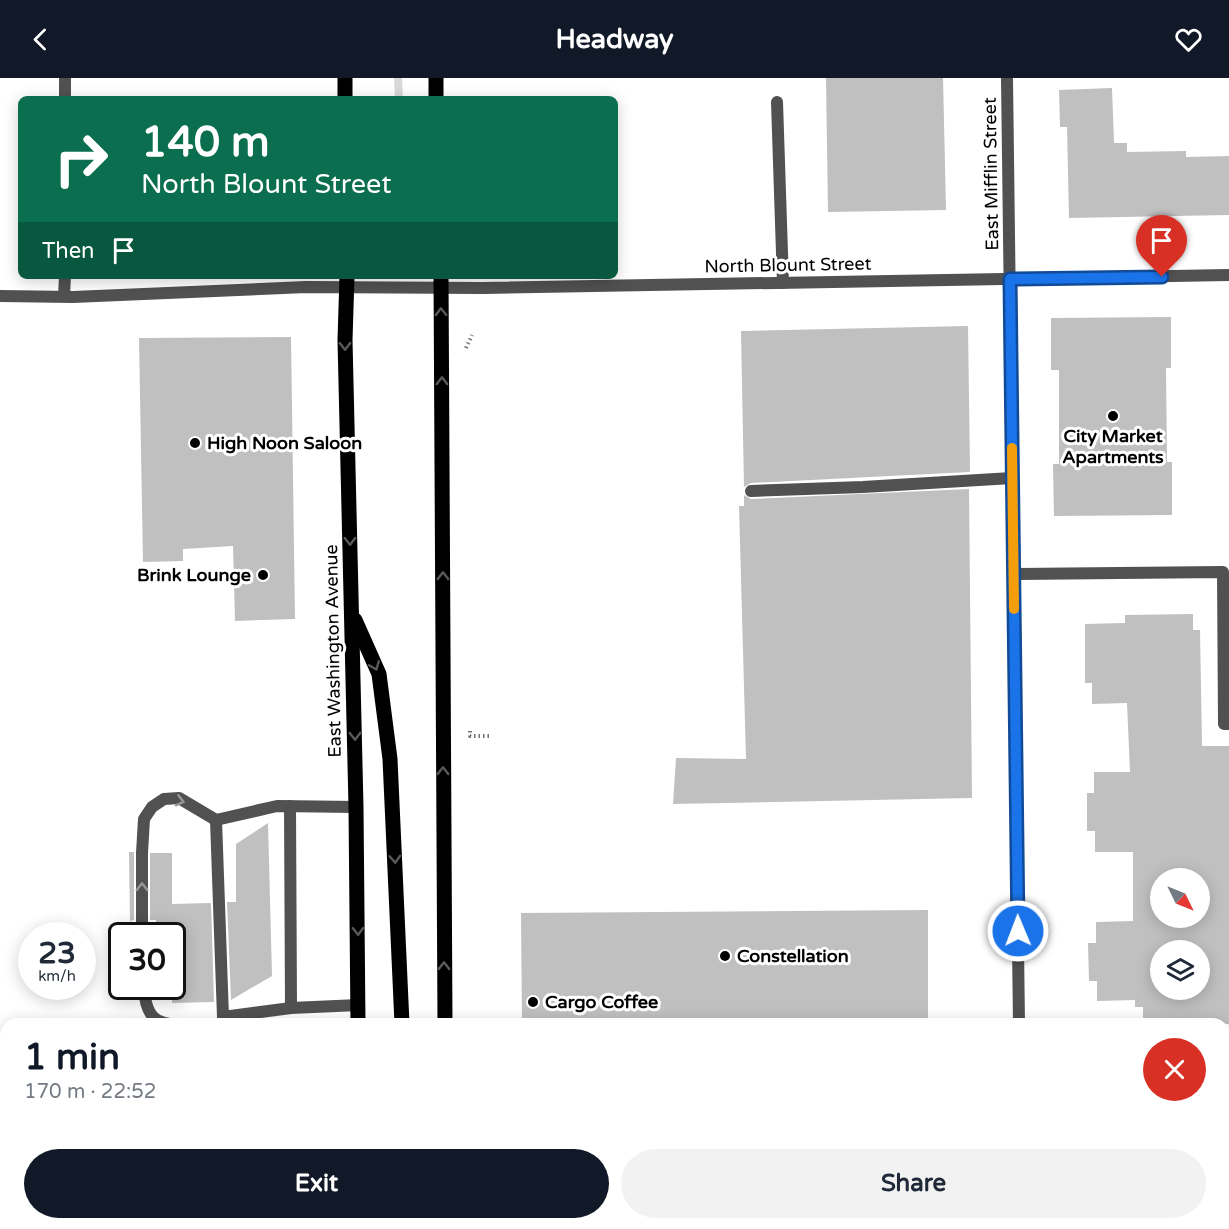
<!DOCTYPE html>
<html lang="en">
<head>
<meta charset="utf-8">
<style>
	body { margin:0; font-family:"Varela Round",sans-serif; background:#f2f2f3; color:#1f2937; height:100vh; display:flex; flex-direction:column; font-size:22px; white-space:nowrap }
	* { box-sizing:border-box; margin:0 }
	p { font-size:20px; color:#747a83 }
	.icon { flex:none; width:33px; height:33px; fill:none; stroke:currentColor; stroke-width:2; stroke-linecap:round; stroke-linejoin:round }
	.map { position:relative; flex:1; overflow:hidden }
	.sheet { position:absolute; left:0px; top:940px; width:1230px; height:212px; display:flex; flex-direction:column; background:#fff; border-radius:18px 18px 0 0; box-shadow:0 3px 15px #0003 }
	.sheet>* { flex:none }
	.top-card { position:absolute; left:18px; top:18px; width:600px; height:183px; border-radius:9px; box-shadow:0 3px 15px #0003; background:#0b6e4f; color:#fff; overflow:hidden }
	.needle { width:39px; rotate:133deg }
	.controls { position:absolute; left:1150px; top:790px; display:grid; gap:12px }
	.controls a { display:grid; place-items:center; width:60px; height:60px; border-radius:50%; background:#fff; box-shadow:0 3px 15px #0003; font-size:30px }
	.speed { position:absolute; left:18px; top:844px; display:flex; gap:12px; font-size:30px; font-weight:700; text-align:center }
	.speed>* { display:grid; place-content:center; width:78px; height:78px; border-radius:50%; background:#fff; box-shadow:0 3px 15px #0003; line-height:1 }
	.speed small { font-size:15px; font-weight:400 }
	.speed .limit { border:3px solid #111; border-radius:9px; background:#fff; color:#111 }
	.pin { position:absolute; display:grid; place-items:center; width:51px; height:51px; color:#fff; margin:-62px -26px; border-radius:50% 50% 50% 0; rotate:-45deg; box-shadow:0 0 6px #0007 }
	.pin .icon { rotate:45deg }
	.me { position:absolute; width:66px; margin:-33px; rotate:359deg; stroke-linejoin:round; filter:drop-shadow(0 0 4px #0008) }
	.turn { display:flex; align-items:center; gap:21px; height:126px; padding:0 24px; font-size:27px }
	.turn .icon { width:78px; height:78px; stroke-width:2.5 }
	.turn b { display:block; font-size:42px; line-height:51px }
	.then { display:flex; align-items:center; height:57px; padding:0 24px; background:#0003; gap:12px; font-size:22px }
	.round { display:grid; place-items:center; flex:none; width:63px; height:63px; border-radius:32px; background:#f2f2f3 }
	.overview { display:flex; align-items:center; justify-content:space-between; height:102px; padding:0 24px }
	h1 { font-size:36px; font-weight:800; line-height:45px; color:#111827 }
	.cta { display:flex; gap:12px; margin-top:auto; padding:12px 24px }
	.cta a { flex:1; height:69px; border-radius:36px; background:#111827; color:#fff; font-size:24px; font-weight:800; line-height:69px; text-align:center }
	.cta a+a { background:#f2f2f3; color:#1f2937 }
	header { display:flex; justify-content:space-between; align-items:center; height:78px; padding:0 24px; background:#111827; color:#fff; font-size:27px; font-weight:800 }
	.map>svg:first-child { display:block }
	.green { fill:#d8d8d8 }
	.building { fill:#c0c0c0; fill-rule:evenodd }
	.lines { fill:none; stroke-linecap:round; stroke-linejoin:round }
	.path { stroke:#737373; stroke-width:4; stroke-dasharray:1.5 3; stroke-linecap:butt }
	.service { stroke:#515151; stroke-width:12 }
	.minor { stroke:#515151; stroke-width:12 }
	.primary { stroke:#000; stroke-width:15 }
	.oneway { stroke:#595959 }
	.oneway2 { stroke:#979797 }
	.route-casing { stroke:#114b97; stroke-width:15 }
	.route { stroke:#1a73e8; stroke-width:10 }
	.slow { stroke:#f59e0b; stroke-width:10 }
	.poi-dot { fill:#000; stroke:#fff; stroke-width:2 }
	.labels { text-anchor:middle; stroke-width:6; stroke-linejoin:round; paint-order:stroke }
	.street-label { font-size:18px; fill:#000; stroke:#fff }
	.poi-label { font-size:18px; font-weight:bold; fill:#000; stroke:#fff; text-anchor:start }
</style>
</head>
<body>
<header><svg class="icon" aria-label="back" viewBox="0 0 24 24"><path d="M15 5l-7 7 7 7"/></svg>Headway<svg class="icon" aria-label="heart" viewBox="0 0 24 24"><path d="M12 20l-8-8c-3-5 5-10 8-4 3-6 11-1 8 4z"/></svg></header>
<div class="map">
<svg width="1229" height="1151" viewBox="0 0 1229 1151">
	<rect width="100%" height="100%" fill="#fff"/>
	<!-- green -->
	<path class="green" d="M394,0h8l1,21h-8z"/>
	<!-- building -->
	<g class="building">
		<path d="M826,0h117l3,132 -118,2z"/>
		<path d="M1112,10l2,55h13v9l59,-1v6l43,-1v59l-160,3 -2,-91h-7l-1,-37z"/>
		<path d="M1171,239v51h-5l1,94h5v53l-118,1 -1,-52h6v-94h-8v-52z"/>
		<path d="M968,248l2,145 -1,1 -218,11 -7,4 -3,-156z"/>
		<path d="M291,259l4,282 -60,2 -2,-75 -50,3v12l-40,1 -4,-224z"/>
		<path d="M969,411l3,309 -299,6 3,-46 70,1 -7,-253h5v-11l7,4z"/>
		<path d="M1193,536v16h7l2,116h27v278h-86v-17h-8v-7l-38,1v-20h-8l-1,-38h8v-21l37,-1v-69h-38v-21h-8v-38h7v-21h36l-3,-69 -35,1v-21h-7v-59l40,-1v-8zM1161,801h39v39h-39zM1161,873h39v39h-39z"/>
		<path d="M268,745l4,153 -41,24 -4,-98h9v-58z"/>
		<path d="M129,774h5v68l-4,1z"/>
		<path d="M150,775h22v51l39,-1 3,99 -42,1v-67h-15l-1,-16h-6z"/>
		<path d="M928,832v114h-406l-1,-111z"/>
	</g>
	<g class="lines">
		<!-- path -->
		<g class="path">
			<path d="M466,270l6,-13"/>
			<path d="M470,653v5h19"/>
		</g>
		<!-- service -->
		<g class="service">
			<path d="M65,0v21"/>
			<path d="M777,24l6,181"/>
			<path d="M64,218l1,-20"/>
			<path d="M751,413l112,-4 149,-9"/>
			<path d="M1014,496l209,-2 1,152h5"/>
			<path d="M290,728l1,202"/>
			<path d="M356,729l-79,-1 -61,14 7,197 68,-9 68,-3"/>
			<path d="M142,858v-83l2,-34 8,-12 12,-8 15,-1 37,22"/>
			<path d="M144,909c2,44 24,37 59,37"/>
		</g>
		<!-- minor -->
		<g class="minor">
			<path d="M1007,0l12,946"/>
			<path d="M0,218l73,1 233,-10 177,1 746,-13"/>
			<path d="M1021,1151v-5"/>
			<path d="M1177,1151l52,-1"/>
		</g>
		<!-- primary -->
		<g class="primary">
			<path d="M345,0v21"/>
			<path d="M436,0v21"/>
			<path d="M347,198l-2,64 11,467 2,217"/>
			<path d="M441,198l4,748"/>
			<path d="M355,542l24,54 11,85 12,265"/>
			<path d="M358,1146v5"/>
			<path d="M426,1146l4,5"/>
			<path d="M446,1146v5"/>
		</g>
	</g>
	<!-- one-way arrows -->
	<defs><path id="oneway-chevron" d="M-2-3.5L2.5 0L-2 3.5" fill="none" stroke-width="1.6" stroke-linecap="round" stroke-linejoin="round" transform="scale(1.5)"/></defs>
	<g class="oneway">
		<use href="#oneway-chevron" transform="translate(441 234) rotate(-91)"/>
		<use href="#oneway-chevron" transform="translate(345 268) rotate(89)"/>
		<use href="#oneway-chevron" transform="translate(442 303) rotate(-90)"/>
		<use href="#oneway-chevron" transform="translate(350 463) rotate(89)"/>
		<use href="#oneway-chevron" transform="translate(443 498) rotate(-90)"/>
		<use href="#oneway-chevron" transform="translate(375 588) rotate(68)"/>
		<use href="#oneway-chevron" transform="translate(355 658) rotate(89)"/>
		<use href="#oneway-chevron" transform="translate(443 693) rotate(-90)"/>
		<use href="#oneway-chevron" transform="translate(395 781) rotate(87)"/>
		<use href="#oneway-chevron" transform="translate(358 853) rotate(89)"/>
		<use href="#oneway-chevron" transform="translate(444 888) rotate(-90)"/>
	</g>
	<g class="oneway2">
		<use href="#oneway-chevron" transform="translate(180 723) rotate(14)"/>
		<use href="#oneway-chevron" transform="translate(142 809) rotate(-90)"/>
	</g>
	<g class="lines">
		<defs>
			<path id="route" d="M1018,853l-8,-652 152,-2"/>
		</defs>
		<!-- route casing -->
		<use href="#route" class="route-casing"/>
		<!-- route -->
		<use href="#route" class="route"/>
		<!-- slow -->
		<path class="slow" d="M1012,370l2,161"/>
	</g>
	<!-- markers -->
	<g class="poi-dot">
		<circle cx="1113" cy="338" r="6"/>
		<circle cx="195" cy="365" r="6"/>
		<circle cx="263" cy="497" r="6"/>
		<circle cx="725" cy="878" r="6"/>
		<circle cx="533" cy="924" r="6"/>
	</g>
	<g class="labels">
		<!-- street labels -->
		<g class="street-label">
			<text transform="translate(991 96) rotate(-91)" y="6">East Mifflin Street</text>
			<text transform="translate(788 187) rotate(-1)" y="6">North Blount Street</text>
			<text transform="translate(333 573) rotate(-91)" y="6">East Washington Avenue</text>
		</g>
		<!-- poi labels -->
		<g class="poi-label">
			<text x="1113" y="364" text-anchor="middle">City Market<tspan x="1113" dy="21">Apartments</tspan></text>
			<text x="207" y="371">High Noon Saloon</text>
			<text x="251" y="503" text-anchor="end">Brink Lounge</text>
			<text x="737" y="884">Constellation</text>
			<text x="545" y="930">Cargo Coffee</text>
		</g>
	</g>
</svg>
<div class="controls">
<a><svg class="needle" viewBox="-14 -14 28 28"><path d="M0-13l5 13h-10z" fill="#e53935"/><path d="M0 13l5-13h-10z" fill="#747a83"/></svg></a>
<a><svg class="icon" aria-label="layers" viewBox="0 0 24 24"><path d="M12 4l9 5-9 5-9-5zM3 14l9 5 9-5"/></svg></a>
</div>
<div class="speed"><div>23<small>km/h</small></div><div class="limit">30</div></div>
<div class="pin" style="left:1162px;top:199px;background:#d93025"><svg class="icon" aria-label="arrive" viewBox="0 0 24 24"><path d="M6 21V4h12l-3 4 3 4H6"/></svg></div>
<svg class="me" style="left:1018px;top:853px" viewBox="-20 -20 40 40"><circle r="17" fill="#1a73e8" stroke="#fff" stroke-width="3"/><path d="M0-11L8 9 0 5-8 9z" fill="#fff"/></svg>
<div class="top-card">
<div class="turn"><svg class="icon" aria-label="right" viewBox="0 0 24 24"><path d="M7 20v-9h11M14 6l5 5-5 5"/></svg><div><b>140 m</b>North Blount Street</div></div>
<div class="then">Then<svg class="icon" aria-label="arrive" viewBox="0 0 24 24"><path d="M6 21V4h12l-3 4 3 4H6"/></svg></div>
</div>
<section class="sheet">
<div class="overview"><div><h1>1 min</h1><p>170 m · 22:52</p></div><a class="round" style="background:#d93025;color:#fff"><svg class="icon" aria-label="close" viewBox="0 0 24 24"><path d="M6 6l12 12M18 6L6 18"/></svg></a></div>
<div class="cta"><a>Exit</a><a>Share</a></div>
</section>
</div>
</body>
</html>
